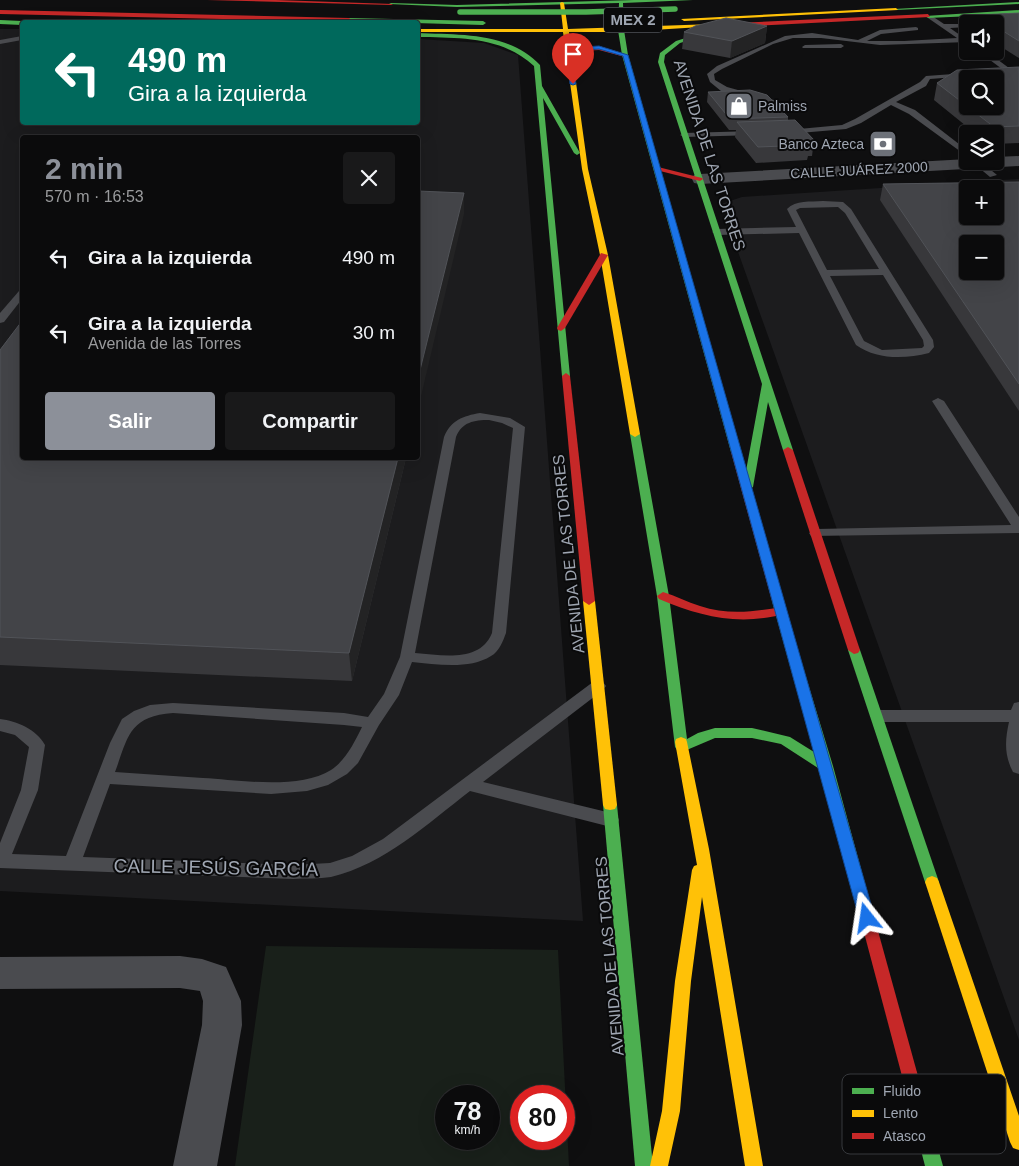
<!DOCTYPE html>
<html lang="es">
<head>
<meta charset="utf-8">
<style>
	body { margin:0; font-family:Helvetica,sans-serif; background:#19191a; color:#f1f3f6; height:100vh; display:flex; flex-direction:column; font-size:19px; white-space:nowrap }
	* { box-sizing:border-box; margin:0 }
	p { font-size:16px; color:#9a9b9d }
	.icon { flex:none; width:28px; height:28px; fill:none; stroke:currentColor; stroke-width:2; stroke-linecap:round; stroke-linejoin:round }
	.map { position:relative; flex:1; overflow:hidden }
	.panel { position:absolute; left:20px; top:135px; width:400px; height:325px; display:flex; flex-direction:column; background:#0b0b0c; border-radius:5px; box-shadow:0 5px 20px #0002,0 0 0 1px #2b2b2d }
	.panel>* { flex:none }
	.guide { position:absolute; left:20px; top:20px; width:400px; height:105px; border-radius:5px; box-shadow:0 5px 20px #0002,0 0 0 1px #2b2b2d; background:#00695c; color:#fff; overflow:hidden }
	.fabs { position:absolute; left:959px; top:15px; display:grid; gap:10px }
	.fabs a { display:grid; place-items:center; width:45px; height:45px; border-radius:5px; background:#0b0b0c; box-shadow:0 5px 20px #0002,0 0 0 1px #2b2b2d; font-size:25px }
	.speed { position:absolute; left:435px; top:1085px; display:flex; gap:10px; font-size:25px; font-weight:700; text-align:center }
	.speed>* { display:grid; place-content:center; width:65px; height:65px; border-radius:50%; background:#0b0b0c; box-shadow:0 5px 20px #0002,0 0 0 1px #2b2b2d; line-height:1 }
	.speed small { font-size:12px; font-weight:400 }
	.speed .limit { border:8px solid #d22; background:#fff; color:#111 }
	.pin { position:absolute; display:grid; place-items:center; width:42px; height:42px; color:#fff; margin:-51px -21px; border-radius:50% 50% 50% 0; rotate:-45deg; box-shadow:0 0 5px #0007 }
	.pin .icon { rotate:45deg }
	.me { position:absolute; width:55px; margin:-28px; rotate:345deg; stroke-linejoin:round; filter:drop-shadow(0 0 4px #0008) }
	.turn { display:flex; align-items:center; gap:18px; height:105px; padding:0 25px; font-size:22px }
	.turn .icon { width:65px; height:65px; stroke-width:2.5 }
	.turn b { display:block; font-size:35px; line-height:42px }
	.round { display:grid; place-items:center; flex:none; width:52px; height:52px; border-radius:5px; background:#19191a }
	.headline { display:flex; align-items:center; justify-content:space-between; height:85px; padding:0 25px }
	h1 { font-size:30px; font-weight:700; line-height:38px; color:#8c9099 }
	.cta { display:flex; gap:10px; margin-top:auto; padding:10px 25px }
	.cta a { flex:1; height:58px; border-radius:5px; background:#8c9099; color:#fff; font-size:20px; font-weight:700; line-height:58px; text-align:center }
	.cta a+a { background:#19191a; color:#f1f3f6 }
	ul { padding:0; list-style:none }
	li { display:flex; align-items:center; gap:15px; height:75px; padding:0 25px }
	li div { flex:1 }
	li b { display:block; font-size:19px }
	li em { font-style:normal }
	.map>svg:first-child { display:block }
	.built { fill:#1c1c1e; fill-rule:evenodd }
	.green { fill:#19201a; fill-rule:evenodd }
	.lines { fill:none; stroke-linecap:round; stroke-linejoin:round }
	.lane { fill:#4a4b4f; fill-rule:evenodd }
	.street { fill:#4a4b4f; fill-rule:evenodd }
	.fast { fill:#4caf50; fill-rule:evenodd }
	.slow { fill:#ffc107; fill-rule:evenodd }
	.jam { fill:#c62828; fill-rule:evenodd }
	.fast-bridge { stroke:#4caf50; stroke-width:5.5 }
	.wall { fill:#38383b }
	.shaded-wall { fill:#232324 }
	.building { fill:#434448; stroke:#515358; fill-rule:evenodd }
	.route { fill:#1a73e8; stroke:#114b97 }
	.labels { text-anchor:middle; stroke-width:4; stroke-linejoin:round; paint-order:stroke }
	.far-poi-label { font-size:14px; fill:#9fa6b2; stroke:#0a0a0b; text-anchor:start }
	.far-street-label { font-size:14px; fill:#9fa6b2; stroke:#0a0a0b }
	.shield { fill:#0a0a0b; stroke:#727780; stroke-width:1 }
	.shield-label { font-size:15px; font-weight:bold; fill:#9fa6b2 }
	.street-label { font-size:16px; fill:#9fa6b2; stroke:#0a0a0b }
	.near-street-label { font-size:19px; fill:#9fa6b2; stroke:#0a0a0b }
	.key { fill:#0a0a0b; stroke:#37393d; stroke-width:1 }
	.key-label { font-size:14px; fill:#9fa6b2 }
</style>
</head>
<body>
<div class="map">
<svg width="1019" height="1166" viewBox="0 0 1019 1166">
	<rect width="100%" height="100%" fill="#0f0f10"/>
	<!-- built -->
	<g class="built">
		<path d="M0,29h22v93h396v-83l66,4 34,12 65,866 -583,-30zM22,138h396v320h-396z"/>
		<path d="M1019,179v861l-298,-836 21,-7zM968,189h27v27h-27zM968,244h27v27h-27z"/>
	</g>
	<!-- green -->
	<path class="green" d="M266,946l292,4 11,216h-334zM446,1096h43v43h-43zM521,1096h43v43h-43z"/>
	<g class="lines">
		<!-- lane -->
		<g class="lane">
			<path d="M928,16h4l12,8h26h-2v3l-18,1 17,12 1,2 -88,3 -59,-7h-28l-20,6 -51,25 -8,5 1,6 12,7 54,15 1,2 -4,2 -57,-15 -11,-9 -3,-8 10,-8 68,-30 27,-3 46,7 22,-10 36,-3 2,1v2l-37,4 -14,7h37l53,-3 -29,-20z"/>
			<path d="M22,36v4l-22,4v-4z"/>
			<path d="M805,45l36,-1 3,2 -3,2h-38l-1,-1z"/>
			<path d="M978,51h8l23,17 -3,4 -17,3v-2l13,-4z"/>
			<path d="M967,73l2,1v2l-39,3 -4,7 -30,16 19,8 53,41v6l-59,-43 -18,-9 -30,18 -15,6 -58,5 -4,-2 4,-2 54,-5 13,-6 65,-37 6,-6z"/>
			<path d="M754,131h3v4l-73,2 -4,-2 4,-2z"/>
			<path d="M971,161h9l17,14 -7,2z"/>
			<path d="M823,201l20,1 8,7 82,131 1,7 -5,6c-24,6 -52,7 -73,-8l-57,-112 -82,2 -5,-3 5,-3 79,-2 -9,-18c9,-9 23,-7 36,-8zM838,207l7,6 34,56 -52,1 -31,-60 4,-2zM883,275l40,65 1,6 -2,2 -40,2 -18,-9 -34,-65z"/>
			<path d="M22,290v9l-18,23 -4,1v-10l19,-22z"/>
			<path d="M938,398l6,3 75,116v16l-208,3 -2,-3 7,-4 195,-4 -79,-124z"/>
			<path d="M480,413l30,5 15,9 -19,206c-3,8 -7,19 -15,23 -22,14 -55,8 -79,6l-13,33 -20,30 -21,38 -11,11 -19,11 -21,6 -36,3 -161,-10 -27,73 210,8 37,-2 22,-7 31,-17 210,-157 5,-1 5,1 3,4 -3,4 -120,92 128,31 6,2 2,5 -2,5 -6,2 -141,-36c-43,33 -85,73 -139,86 -12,2 -26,1 -38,2l-293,-11v-25l21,-53 8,-43 -14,-12 -15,-4v-12c17,2 36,10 45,26l-7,45 -26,64 54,2 44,-113 12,-24 12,-8 16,-6 23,-2 171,10 24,4 16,-23 16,-37 44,-220c7,-17 19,-21 36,-24zM489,420l13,3 11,5 -21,205c-12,30 -50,22 -77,20l41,-216c6,-15 18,-17 33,-17zM173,713l171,12 18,2c-8,16 -16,33 -31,43 -32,20 -92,10 -128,8 -30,-2 -59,-4 -88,-6 13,-35 14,-56 58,-59z"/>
			<path d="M1019,702v72l-6,-2c-9,-17 -8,-32 -4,-50h-131l-5,-2 -3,-4 3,-4 5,-2h133l3,-7z"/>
		</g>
		<!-- street -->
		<g class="street">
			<path d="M1019,156v10l-319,18 -6,-1 -2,-4 2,-4 6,-1 268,-15v2h27v-4z"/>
			<path d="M180,956l22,3 24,8 15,34 1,24 -25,141h-44l29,-141 1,-24 -3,-10 -20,-3 -180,1v-32z"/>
		</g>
		<!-- fast -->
		<g class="fast">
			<path d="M634,0h59l-70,3 1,27 4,25 113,397 -5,3 -5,-3 -109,-397 -4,-25 1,-27 -162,4 -68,-3 2,-1 66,2z"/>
			<path d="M1019,2v2l-123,6 -2,-1z"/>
			<path d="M1019,10v4l-91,4 -3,-2z"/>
			<path d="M349,18l134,3 3,2 -3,2 -136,-4z"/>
			<path d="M0,20l22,1 2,1 -2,3 -22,-1z"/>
			<path d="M718,28l2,3 -40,12 -15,12 -1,7 129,388 -5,3 -5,-3 -15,-48 -15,85 -5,3 -5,-3 19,-103 -104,-322 2,-9 16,-12z"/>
			<path d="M418,33c42,2 91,-1 122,32l2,21 38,67 -3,2 -3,-2 -31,-55 27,278 -1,2h-6l-1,-2 -28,-310c-33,-30 -74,-28 -116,-29z"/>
			<path d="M635,431l5,3 29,162 18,143 11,-6 17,-5h37l38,9 24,15 -42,-151 6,-4 4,1 51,168 34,125 -2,4 -5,2 -5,-2 -2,-4 -35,-123 -37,-24 -29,-6h-37l-33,14 -5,-2 -2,-3 -18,-151 -27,-162z"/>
			<path d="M854,646l6,4 79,232 -2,4 -5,2 -5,-2 -2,-4 -77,-232z"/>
			<path d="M610,800l5,1 2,4 36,361h-18l-32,-361 2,-4z"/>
			<path d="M910,1068l6,3 2,5 25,90h-18l-23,-90 2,-5z"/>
		</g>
		<!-- slow -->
		<g class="slow">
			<path d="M562,2l2,1 4,26 146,-5 3,2 -96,6h-52l19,137 20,86 32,179 -5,3 -5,-3 -30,-179 -18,-86 -19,-137h-145v-3h145l-3,-26z"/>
			<path d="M896,8l2,2 -214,11 -3,-2z"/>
			<path d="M589,597l6,4 22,204 -2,4 -5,1 -5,-1 -2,-4 -20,-204z"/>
			<path d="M681,737l5,2 1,3 22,107 54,317h-18l-43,-269 -11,84 -11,130 -12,55h-18l12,-55 13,-130 17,-111 2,-4 3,-1 -22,-123 1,-3z"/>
			<path d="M932,876l5,2 2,4 80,234v34l-6,-2 -3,-6 -85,-260 2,-4z"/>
		</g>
		<!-- jam -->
		<g class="jam">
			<path d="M207,0h69l117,4 -2,1z"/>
			<path d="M0,10l349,8 3,2 -3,2 -349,-8z"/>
			<path d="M928,14l2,3 -216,11 -3,-2 3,-2z"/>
			<path d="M599,46l29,9 -3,2 -26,-7 -31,2 -3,-2z"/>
			<path d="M658,167l44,11 1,1 -3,2 -44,-11v-2z"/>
			<path d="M601,253l7,2 -43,73 -4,3 -3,-1 -1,-2z"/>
			<path d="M566,373l4,3 25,225 -6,4 -6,-4 -21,-225z"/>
			<path d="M788,447l5,3 67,200 -2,3 -4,1 -6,-4 -65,-200z"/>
			<path d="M736,449l5,3 43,149 -2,3 -4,1 -6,-4 -41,-149z"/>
			<path d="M663,592c13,4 24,10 37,14 27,9 53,6 81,1l6,4 -2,3c-47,12 -83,3 -126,-15l-2,-3z"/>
			<path d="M860,885l5,2 2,4 51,185 -2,5 -6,3 -6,-3 -2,-5 -49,-185 2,-4z"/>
		</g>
		<!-- fast-bridge -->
		<path class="fast-bridge" d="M460,12h126l89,-3"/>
	</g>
	<!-- wall -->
	<g class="wall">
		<path d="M1019,13v45l-24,-15v-19h-19l2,-9z"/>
		<path d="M767,26l-2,17 -35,15 -48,-9 2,-17z"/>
		<path d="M1019,67v76l-24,1v-10h-19l-42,-34 3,-17z"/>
		<path d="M708,92l80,25v3l26,20 -2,16h-4l-1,4 -51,3 -21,-26 1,-7h-7l-22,-28z"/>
		<path d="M1019,182v229l-139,-211 3,-16z"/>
		<path d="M0,350l406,108 -54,223 -352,-16z"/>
	</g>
	<!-- shaded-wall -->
	<g class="shaded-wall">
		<path d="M767,26l-2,17 -35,15 2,-17z"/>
		<path d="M464,193v21l-46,195v-31z"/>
		<path d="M398,458h8l-54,223 -3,-28z"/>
	</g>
	<!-- building -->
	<g class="building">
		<path d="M1019,13v28l-24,-15v-2h-3l-14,-9z"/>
		<path d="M726,18l41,8 -35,15 -48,-9 11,-6z"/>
		<path d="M1019,67v59l-25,1 -57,-44 20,-13zM968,79h27v27h-27z"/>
		<path d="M750,90l17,5 21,22 -58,2 -22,-27z"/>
		<path d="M795,120l19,20 -8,1 3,4 -51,2 -21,-25z"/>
		<path d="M1019,182v202l-136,-200zM968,189h27v27h-27zM968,244h27v27h-27z"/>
		<path d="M418,191l46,2 -46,185z"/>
		<path d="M22,321v137h376l-49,195 -349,-16v-287z"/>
	</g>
	<!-- route -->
	<path class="route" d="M599,46l29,9 247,863 -3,5 -5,1 -5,-1 -3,-5 -236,-862 -24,-7 -28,2 5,33 -3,1 -3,-1 -4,-36z"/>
	<!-- icons -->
	<defs>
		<symbol id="shop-square" viewBox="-11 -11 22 22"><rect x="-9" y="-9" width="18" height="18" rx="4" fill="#6d7179" stroke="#0a0a0b"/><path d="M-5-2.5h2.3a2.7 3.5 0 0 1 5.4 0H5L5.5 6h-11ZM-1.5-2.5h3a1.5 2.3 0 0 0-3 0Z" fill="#fff"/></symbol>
		<symbol id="bank-square" viewBox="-11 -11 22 22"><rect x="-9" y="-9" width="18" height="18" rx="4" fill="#6d7179" stroke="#0a0a0b"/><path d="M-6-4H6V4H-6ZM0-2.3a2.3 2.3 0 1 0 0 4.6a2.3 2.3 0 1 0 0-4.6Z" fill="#fff"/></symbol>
	</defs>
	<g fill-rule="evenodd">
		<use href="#shop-square" x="723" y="90" width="32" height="32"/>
		<use href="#bank-square" x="867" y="128" width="32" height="32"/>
	</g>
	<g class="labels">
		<!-- far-poi labels -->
		<g class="far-poi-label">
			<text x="758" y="111">Palmiss</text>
			<text x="864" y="149" text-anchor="end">Banco Azteca</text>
		</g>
		<!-- far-street labels -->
		<g class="far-street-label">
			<text transform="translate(859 170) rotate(-3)" y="5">CALLE JUÁREZ 2000</text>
		</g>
		<!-- shield labels -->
		<rect class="shield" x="604" y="7.5" width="58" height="25" rx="4"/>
		<g class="shield-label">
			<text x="633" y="25">MEX 2</text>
		</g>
		<!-- street labels -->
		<g class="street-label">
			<text transform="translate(710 155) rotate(72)" y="6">AVENIDA DE LAS TORRES</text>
			<text transform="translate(568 554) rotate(-96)" y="6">AVENIDA DE LAS TORRES</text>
			<text transform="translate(609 956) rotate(-95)" y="6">AVENIDA DE LAS TORRES</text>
		</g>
		<!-- near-street labels -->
		<g class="near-street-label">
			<text transform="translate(216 867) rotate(1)" y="7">CALLE JESÚS GARCÍA</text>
		</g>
	</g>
	<!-- legend -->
	<rect x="842" y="1074" width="164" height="80" rx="8" class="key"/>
	<rect x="852" y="1088" width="22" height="6" fill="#4caf50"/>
	<rect x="852" y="1110" width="22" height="7" fill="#ffc107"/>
	<rect x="852" y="1133" width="22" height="6" fill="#c62828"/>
	<g class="key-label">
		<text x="883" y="1096">Fluido</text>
		<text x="883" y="1118">Lento</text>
		<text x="883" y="1141">Atasco</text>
	</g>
</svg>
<div class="fabs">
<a><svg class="icon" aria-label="sound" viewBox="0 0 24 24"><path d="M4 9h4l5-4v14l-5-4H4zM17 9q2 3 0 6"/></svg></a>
<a><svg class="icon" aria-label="search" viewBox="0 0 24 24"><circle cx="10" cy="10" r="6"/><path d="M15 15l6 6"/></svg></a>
<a><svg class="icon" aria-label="layers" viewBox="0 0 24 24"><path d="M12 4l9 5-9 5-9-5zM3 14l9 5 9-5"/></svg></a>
<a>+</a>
<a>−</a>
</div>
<div class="speed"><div>78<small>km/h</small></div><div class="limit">80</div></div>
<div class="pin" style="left:573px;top:84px;background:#d93025"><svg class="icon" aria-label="arrive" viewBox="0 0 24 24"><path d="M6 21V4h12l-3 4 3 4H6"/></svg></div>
<svg class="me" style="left:867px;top:918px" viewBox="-20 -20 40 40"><path d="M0-17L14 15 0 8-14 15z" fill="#1a73e8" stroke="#fff" stroke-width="4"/></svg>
<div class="guide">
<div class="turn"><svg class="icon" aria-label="left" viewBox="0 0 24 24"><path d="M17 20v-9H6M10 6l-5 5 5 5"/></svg><div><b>490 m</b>Gira a la izquierda</div></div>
</div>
<section class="panel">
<div class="headline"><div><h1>2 min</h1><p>570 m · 16:53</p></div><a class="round"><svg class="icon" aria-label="close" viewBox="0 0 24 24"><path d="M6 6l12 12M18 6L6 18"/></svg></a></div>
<ul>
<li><svg class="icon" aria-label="left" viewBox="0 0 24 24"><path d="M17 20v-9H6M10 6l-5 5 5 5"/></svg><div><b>Gira a la izquierda</b></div><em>490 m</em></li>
<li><svg class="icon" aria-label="left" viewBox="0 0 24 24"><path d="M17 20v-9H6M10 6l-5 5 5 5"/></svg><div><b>Gira a la izquierda</b><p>Avenida de las Torres</p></div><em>30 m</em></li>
</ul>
<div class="cta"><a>Salir</a><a>Compartir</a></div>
</section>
</div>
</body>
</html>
